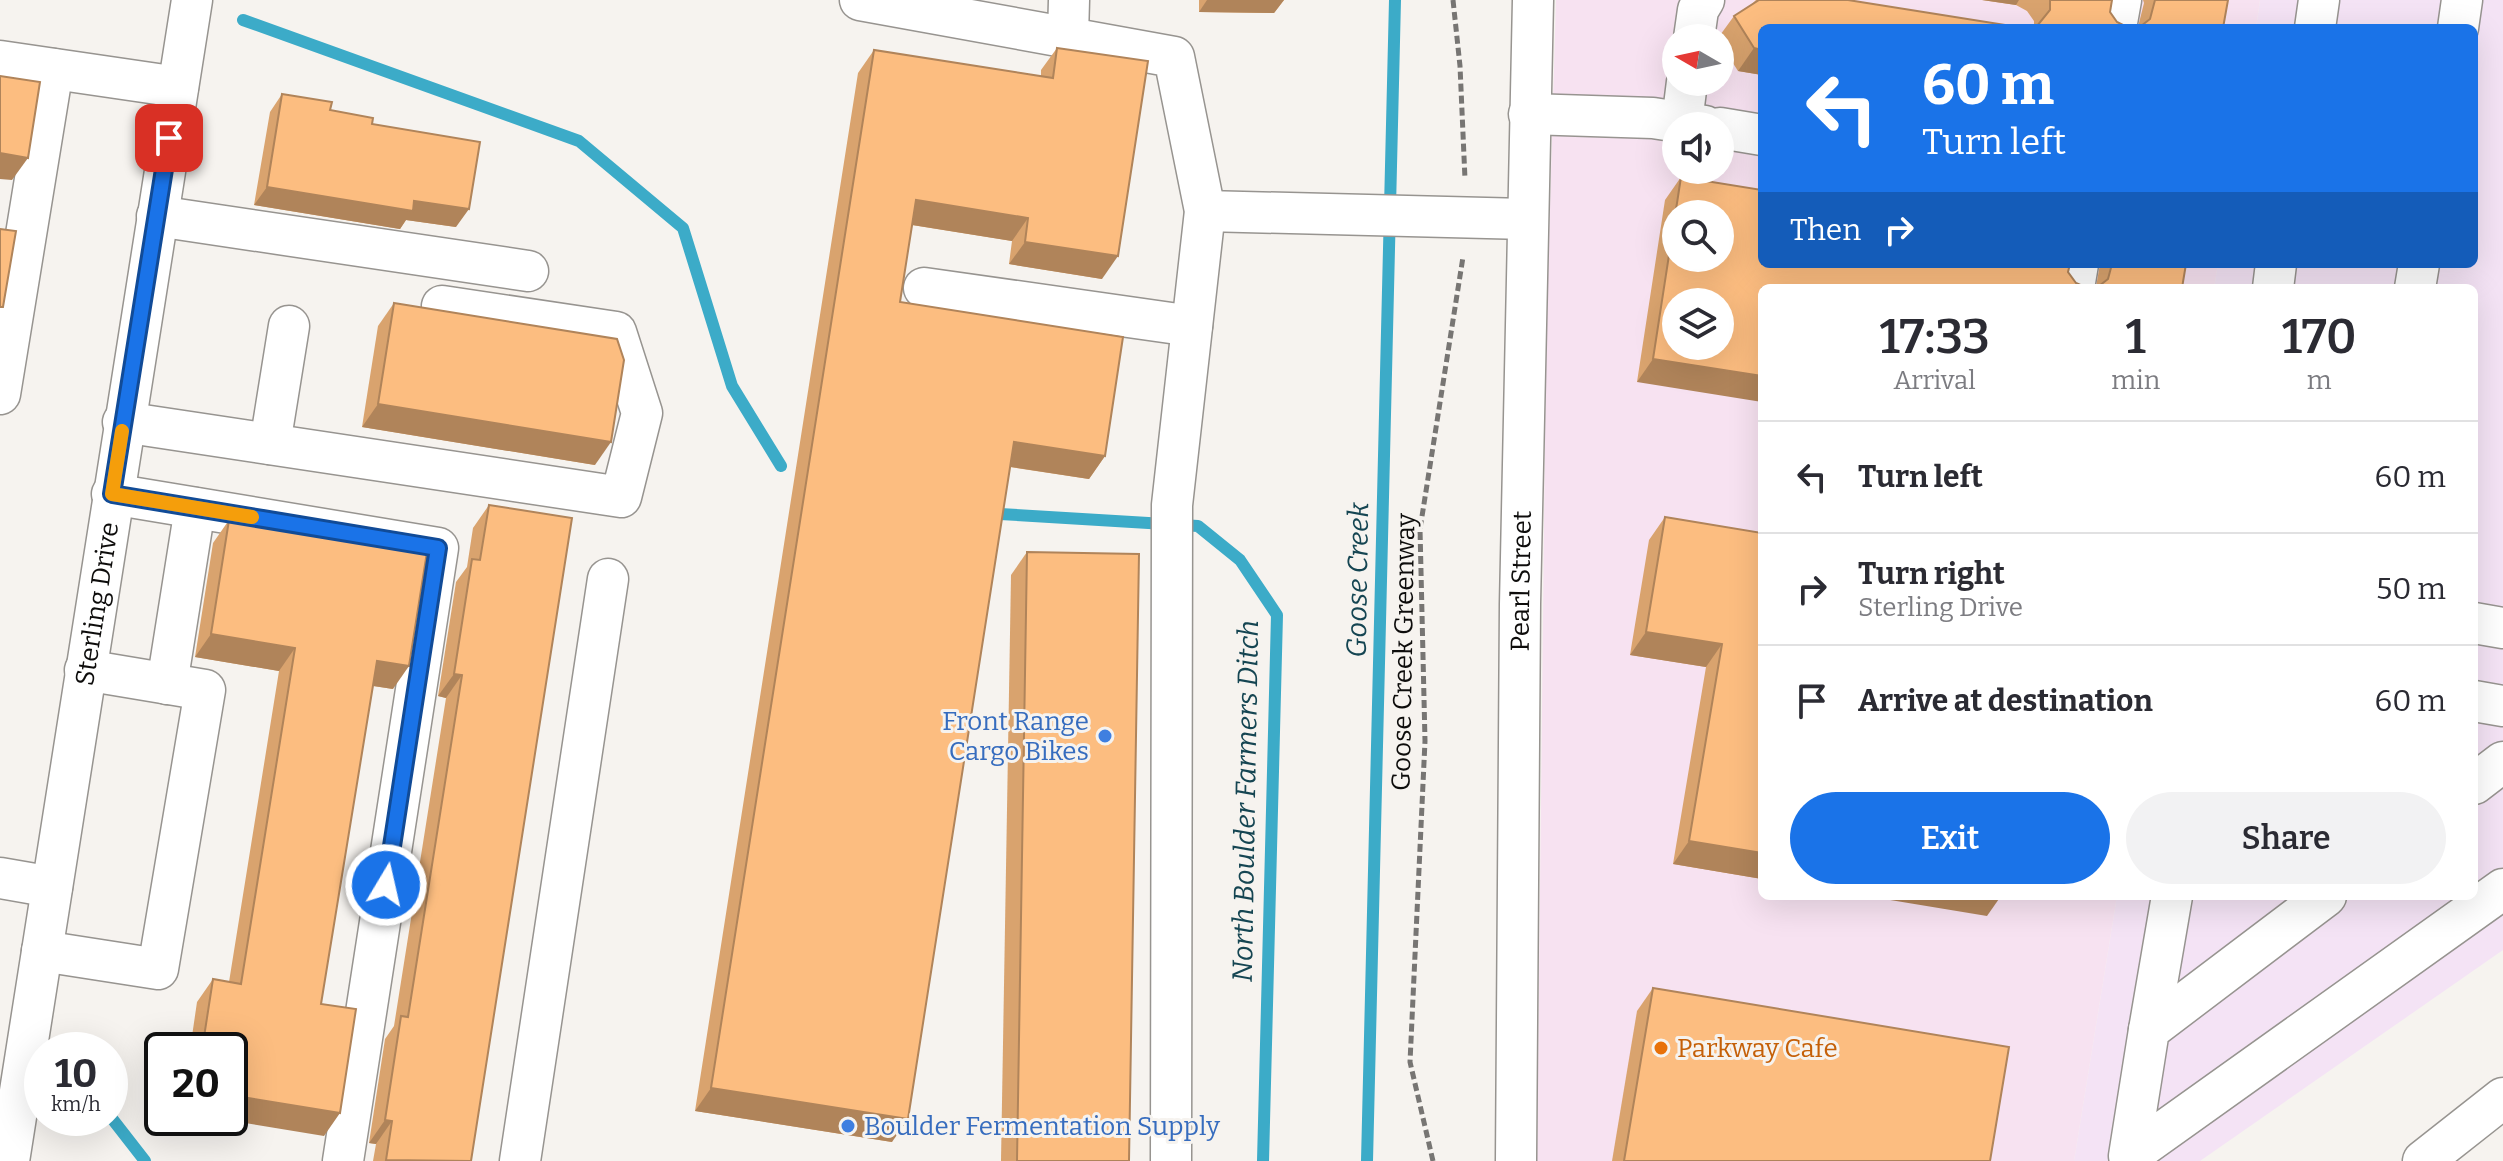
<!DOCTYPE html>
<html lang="en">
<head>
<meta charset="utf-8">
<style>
	body { margin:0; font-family:Bitter,serif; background:#f2f2f3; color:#2b2b33; height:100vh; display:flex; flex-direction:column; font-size:30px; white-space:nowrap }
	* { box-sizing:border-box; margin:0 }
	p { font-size:26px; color:#7c7c81 }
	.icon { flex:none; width:44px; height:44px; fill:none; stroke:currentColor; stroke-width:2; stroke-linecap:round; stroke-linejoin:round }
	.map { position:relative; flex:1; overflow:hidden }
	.panel { position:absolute; left:1758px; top:284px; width:720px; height:616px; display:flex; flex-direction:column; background:#fff; border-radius:12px; box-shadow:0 8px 32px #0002 }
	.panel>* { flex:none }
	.hud { position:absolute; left:1758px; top:24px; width:720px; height:244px; border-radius:12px; box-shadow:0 8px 32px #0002; background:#1a73e8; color:#fff; overflow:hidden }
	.needle { width:52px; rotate:279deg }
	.tools { position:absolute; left:1662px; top:24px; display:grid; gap:16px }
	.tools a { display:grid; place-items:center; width:72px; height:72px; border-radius:50%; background:#fff; box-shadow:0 8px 32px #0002; font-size:40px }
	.speed { position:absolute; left:24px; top:1032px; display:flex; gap:16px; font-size:40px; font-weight:700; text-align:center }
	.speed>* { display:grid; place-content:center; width:104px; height:104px; border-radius:50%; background:#fff; box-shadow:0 8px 32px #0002; line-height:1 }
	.speed small { font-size:20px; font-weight:400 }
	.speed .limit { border:4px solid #111; border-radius:12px; background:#fff; color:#111 }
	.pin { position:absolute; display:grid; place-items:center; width:68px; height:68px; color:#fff; margin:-34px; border-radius:16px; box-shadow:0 4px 12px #0006 }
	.me { position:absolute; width:88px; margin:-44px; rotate:9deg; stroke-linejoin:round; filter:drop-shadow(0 0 6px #0008) }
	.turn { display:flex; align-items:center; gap:28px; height:168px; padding:0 32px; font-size:36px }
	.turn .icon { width:104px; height:104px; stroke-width:2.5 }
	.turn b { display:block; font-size:56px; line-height:68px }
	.then { display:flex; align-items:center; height:76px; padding:0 32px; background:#0003; gap:16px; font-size:30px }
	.eta { display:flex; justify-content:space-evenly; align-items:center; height:136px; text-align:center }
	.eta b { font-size:48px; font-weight:600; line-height:56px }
	.cta { display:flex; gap:16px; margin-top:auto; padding:16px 32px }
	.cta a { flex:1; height:92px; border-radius:48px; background:#1a73e8; color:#fff; font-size:32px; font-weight:600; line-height:92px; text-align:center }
	.cta a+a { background:#f2f2f3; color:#2b2b33 }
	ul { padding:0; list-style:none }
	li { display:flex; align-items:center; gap:24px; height:112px; padding:0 32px; border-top:2px solid #e1e1e2 }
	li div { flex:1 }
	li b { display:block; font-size:30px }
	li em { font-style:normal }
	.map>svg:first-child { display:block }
	.commercial { fill:#f4e3f5 }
	.industrial { fill:#f7e2f1; fill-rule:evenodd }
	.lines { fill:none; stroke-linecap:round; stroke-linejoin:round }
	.stream { stroke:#3cabc8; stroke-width:12 }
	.minor-casing { stroke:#979490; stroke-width:43 }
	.path { stroke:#777573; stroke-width:5; stroke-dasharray:8 4; stroke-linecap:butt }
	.minor { stroke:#fff; stroke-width:40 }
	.wall { fill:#d9a36e }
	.shaded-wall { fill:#b0845a }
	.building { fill:#fcbd80; stroke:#b0845a; stroke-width:2; fill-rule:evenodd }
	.route-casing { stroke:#114b97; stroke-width:20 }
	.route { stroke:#1a73e8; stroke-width:14 }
	.slow { stroke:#f59e0b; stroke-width:14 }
	.shop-dot { fill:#3f7fe0; stroke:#f6f3ef; stroke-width:3 }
	.food-dot { fill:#e8710a; stroke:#f6f3ef; stroke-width:3 }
	.labels { text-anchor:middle; stroke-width:6; stroke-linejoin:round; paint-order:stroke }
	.street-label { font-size:26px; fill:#0d0c0b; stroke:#f6f3ef }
	.shop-label { font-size:26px; fill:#366cbe; stroke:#f6f3ef; text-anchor:end }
	.food-label { font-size:26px; fill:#c56008; stroke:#f6f3ef; text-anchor:start }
	.water-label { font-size:28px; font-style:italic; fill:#154552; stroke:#f6f3ef }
</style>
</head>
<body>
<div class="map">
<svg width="2503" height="1161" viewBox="0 0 2503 1161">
	<rect width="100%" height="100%" fill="#f6f3ef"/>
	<!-- commercial -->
	<path class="commercial" d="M2260,0h243v950l-303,211h-126l43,-265h357v-608h-260l4,-24h256v-236h-218z"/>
	<!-- industrial -->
	<path class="industrial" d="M1556,0h704l-4,28h-494v236h456l-4,24h-452v608h355l-43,265h-537l9,-814zM1676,38h44v44h-44zM1676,126h44v44h-44zM1676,214h44v44h-44zM1676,302h44v44h-44z"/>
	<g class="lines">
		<!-- stream -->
		<g class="stream">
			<path d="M243,20l336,121 104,87 49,158 49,80"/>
			<path d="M1000,514l198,12 42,34 37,55 -14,546"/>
			<path d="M110,1116l35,45"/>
			<path d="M1367,1161l28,-1161"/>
		</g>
		<defs>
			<g id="minor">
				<path d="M860,0l314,57 31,154 -33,294 -1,656"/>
				<path d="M2116,28l5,-28"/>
				<path d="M2315,28l4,-28"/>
				<path d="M2458,28l4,-28"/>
				<path d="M1068,36l1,-36"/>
				<path d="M1694,38l4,-28 6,-10"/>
				<path d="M0,61l178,26"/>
				<path d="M1529,114l124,4 52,8"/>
				<path d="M1682,122l5,-40"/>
				<path d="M1720,128l42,7"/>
				<path d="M1205,211l322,8"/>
				<path d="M157,216l371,55"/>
				<path d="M924,288l268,38"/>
				<path d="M2074,288l4,-24"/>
				<path d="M2273,288l3,-24"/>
				<path d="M2415,288l4,-24"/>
				<path d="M0,394l53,-325"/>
				<path d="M123,422l498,75 21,-84 -26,-81 -174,-26"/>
				<path d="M270,444l19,-118"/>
				<path d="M112,494l326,54 -95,613"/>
				<path d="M2474,623l29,5"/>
				<path d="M167,684l28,-176"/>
				<path d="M2474,701l29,5"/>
				<path d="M2474,784l29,-22"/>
				<path d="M0,878l52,9"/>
				<path d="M2326,896l-177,134 -20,126 374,-267"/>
				<path d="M42,951l116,18 47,-279 -120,-20"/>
				<path d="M2149,1030l23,-134"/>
				<path id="s1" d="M9,1161l183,-1161"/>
				<path d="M520,1161l88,-582"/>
				<path id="s2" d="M1516,1161l4,-557 13,-604"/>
				<path d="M2423,1161l80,-63"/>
			</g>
		</defs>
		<!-- minor casing -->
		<use href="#minor" class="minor-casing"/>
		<!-- path -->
		<g class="path">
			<path d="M1453,0l7,66 5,113"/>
			<path d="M1433,1161l-23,-99 15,-321 -5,-212 43,-272"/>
		</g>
		<!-- minor -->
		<use href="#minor" class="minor"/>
	</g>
	<!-- wall -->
	<g class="wall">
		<path d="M1199,0h85l-10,13 -75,-1z"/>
		<path d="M1756,0h92l176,28 10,-1v-6l-7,-10 -11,-6 -34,-5h130l-2,12 7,10 12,6 9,-1 6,-24 -1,-3h85l-5,28h-461v47l-24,-4 -18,-28v-5h-2l16,-22 18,-12z"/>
		<path d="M1057,48l45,231 -93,-15 3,-23 -100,-16 -12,77 205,154 -16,23 -79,-12 -118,675 -197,-31 163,-1038 16,-23 167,26v-6z"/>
		<path d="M282,94l90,30 84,103 -50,-7 -6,9 -146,-24 16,-93z"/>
		<path d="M1681,177l387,95 8,11 11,5 9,-1 4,-23h86l-4,24 -545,94 28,-182z"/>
		<path d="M394,303l201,162 -233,-38 16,-101z"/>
		<path d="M489,505l-18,656h-98l3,-17 -7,-1 16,-104 9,-13 52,-328 -8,-2 18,-114 11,-15 6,-39z"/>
		<path d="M1665,517l97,16v346l-89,-15 33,-197 -76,-12 19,-115z"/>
		<path d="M229,520l164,169 -20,-3 -52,318 3,132 -94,-86h-40l7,-48 16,-23 16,3 50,-311 -84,-14 18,-114z"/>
		<path d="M1027,552l102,609h-128l10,-586z"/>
		<path d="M1653,988l337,173h-378l25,-150z"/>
	</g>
	<!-- shaded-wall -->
	<g class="shaded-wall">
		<path d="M1207,0h77l-10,13 -75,-1z"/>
		<path d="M1982,0h37l-3,5z"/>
		<path d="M1754,48l8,2v25l-24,-4z"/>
		<path d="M0,153l28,5 -16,22 -12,-1z"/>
		<path d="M267,187l147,14 55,8 -13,18 -50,-7 -6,9 -146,-24z"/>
		<path d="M916,200l112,18 -16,23 -112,-18z"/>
		<path d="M1025,242l93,14 -16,23 -93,-15z"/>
		<path d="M1653,359l109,17v26l-125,-20z"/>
		<path d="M378,404l233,38 -16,23 -233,-38z"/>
		<path d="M1014,442l91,14 -16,23 -91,-14z"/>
		<path d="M1646,632l76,12 -16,23 -76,-12z"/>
		<path d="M211,634l84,14 -16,23 -84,-14z"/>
		<path d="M377,661l32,5 -16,23 -32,-5z"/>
		<path d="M454,674l8,1 -16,23 -8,-2z"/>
		<path d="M1689,841l73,12v26l-89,-15z"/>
		<path d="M1866,896h135l-14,20z"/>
		<path d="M711,1088l197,31 -16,23 -197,-31z"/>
		<path d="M230,1095l110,18 -16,23 -110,-18h16z"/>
		<path d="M385,1120l7,1 -16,23 -7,-1z"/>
	</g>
	<!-- building -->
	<g class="building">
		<path d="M1759,0h89l176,28 13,-2 13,-16v-10h62l-2,12 7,10 12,6 12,-2 9,-7 5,-19h73l-5,28h-461v22l-8,-2 -20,-32z"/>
		<path d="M1057,48l91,13 -30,195 -93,-14 3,-24 -112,-18 -16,102 223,35 -18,119 -91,-14 -106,677 -197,-31 163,-1038 179,28z"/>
		<path d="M0,76l40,6 -12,76 -28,-5z"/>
		<path d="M282,94l50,8 -2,8 43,8 -1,6 108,18 -11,67 -55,-8 -1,10 -146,-24z"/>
		<path d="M1681,177l81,13v74h308l-2,8 8,11 11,5 12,-2 9,-7 4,-15h74l-4,24h-420v88l-109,-17zM1676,214h44v44h-44zM1676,302h44v44h-44z"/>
		<path d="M0,229l16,2 -13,76h-3z"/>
		<path d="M394,303l223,36 7,21 -13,82 -233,-38z"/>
		<path d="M489,505l83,13 -101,643 -85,-1 6,-39 -7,-1 16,-104 7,1 54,-342 -8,-1 18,-115 8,1z"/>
		<path d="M1665,517l97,16v320l-73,-12 33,-197 -76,-12z"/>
		<path d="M229,520l198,32 -18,114 -32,-5 -56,343 35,5 -16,104 -110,-18v-45h-28l11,-71 28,5 54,-336 -84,-14z"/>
		<path d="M1027,552l112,2 -10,607h-112z"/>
		<path d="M1653,988l356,59 -19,114h-366z"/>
	</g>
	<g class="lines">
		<defs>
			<path id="route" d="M169,138l-57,356 326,54 -52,337"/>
		</defs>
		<!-- route casing -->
		<use href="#route" class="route-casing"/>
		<!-- route -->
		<use href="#route" class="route"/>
		<!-- slow -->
		<path class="slow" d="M122,431l-10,63 140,23"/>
	</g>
	<!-- markers -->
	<g class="shop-dot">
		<circle cx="1105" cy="736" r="8"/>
		<circle cx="848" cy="1126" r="8"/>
	</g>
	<circle class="food-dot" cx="1661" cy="1048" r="8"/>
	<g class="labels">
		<!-- street labels -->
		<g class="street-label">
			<text dy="9" stroke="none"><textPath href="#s2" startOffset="580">Pearl Street</textPath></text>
			<text dy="9" stroke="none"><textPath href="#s1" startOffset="564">Sterling Drive</textPath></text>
			<text transform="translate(1403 652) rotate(-89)" y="9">Goose Creek Greenway</text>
		</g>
		<!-- shop labels -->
		<g class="shop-label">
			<text x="1089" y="730">Front Range<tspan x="1089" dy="30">Cargo Bikes</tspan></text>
			<text x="864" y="1135" text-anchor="start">Boulder Fermentation Supply</text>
		</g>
		<!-- food labels -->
		<g class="food-label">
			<text x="1677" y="1057">Parkway Cafe</text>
		</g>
		<!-- water labels -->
		<g class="water-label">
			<text transform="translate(1357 580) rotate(-89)" y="10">Goose Creek</text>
			<text transform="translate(1245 801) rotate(-89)" y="10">North Boulder Farmers Ditch</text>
		</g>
	</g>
</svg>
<div class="tools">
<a><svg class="needle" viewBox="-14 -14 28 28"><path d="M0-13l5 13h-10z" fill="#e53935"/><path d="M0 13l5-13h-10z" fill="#7c7c81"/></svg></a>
<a><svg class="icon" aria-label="sound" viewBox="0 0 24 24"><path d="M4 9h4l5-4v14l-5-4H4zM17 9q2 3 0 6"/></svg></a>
<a><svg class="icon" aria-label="search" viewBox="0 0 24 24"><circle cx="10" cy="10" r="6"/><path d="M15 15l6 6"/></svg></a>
<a><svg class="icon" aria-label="layers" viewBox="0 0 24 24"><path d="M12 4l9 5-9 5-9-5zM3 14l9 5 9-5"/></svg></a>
</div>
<div class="speed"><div>10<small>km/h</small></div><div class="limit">20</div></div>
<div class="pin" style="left:169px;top:138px;background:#d93025"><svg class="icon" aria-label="arrive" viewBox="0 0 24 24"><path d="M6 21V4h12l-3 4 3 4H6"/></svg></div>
<svg class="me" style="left:386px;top:885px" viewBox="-20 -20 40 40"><circle r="17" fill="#1a73e8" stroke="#fff" stroke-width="3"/><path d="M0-11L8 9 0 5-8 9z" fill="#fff"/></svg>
<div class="hud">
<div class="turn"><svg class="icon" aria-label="left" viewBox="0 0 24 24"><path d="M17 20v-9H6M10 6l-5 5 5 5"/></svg><div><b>60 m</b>Turn left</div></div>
<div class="then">Then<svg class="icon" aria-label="right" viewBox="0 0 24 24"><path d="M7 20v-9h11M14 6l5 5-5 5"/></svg></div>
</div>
<section class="panel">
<div class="eta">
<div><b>17:33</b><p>Arrival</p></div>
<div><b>1</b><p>min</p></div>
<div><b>170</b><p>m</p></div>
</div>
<ul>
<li><svg class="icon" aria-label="left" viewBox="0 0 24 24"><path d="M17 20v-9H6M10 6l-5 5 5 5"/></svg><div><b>Turn left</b></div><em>60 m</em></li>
<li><svg class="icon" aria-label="right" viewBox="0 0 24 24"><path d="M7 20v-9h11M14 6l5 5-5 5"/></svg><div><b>Turn right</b><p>Sterling Drive</p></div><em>50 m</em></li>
<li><svg class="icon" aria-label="arrive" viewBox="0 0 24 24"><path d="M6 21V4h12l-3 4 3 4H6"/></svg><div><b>Arrive at destination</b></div><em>60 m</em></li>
</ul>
<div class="cta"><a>Exit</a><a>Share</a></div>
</section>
</div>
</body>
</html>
